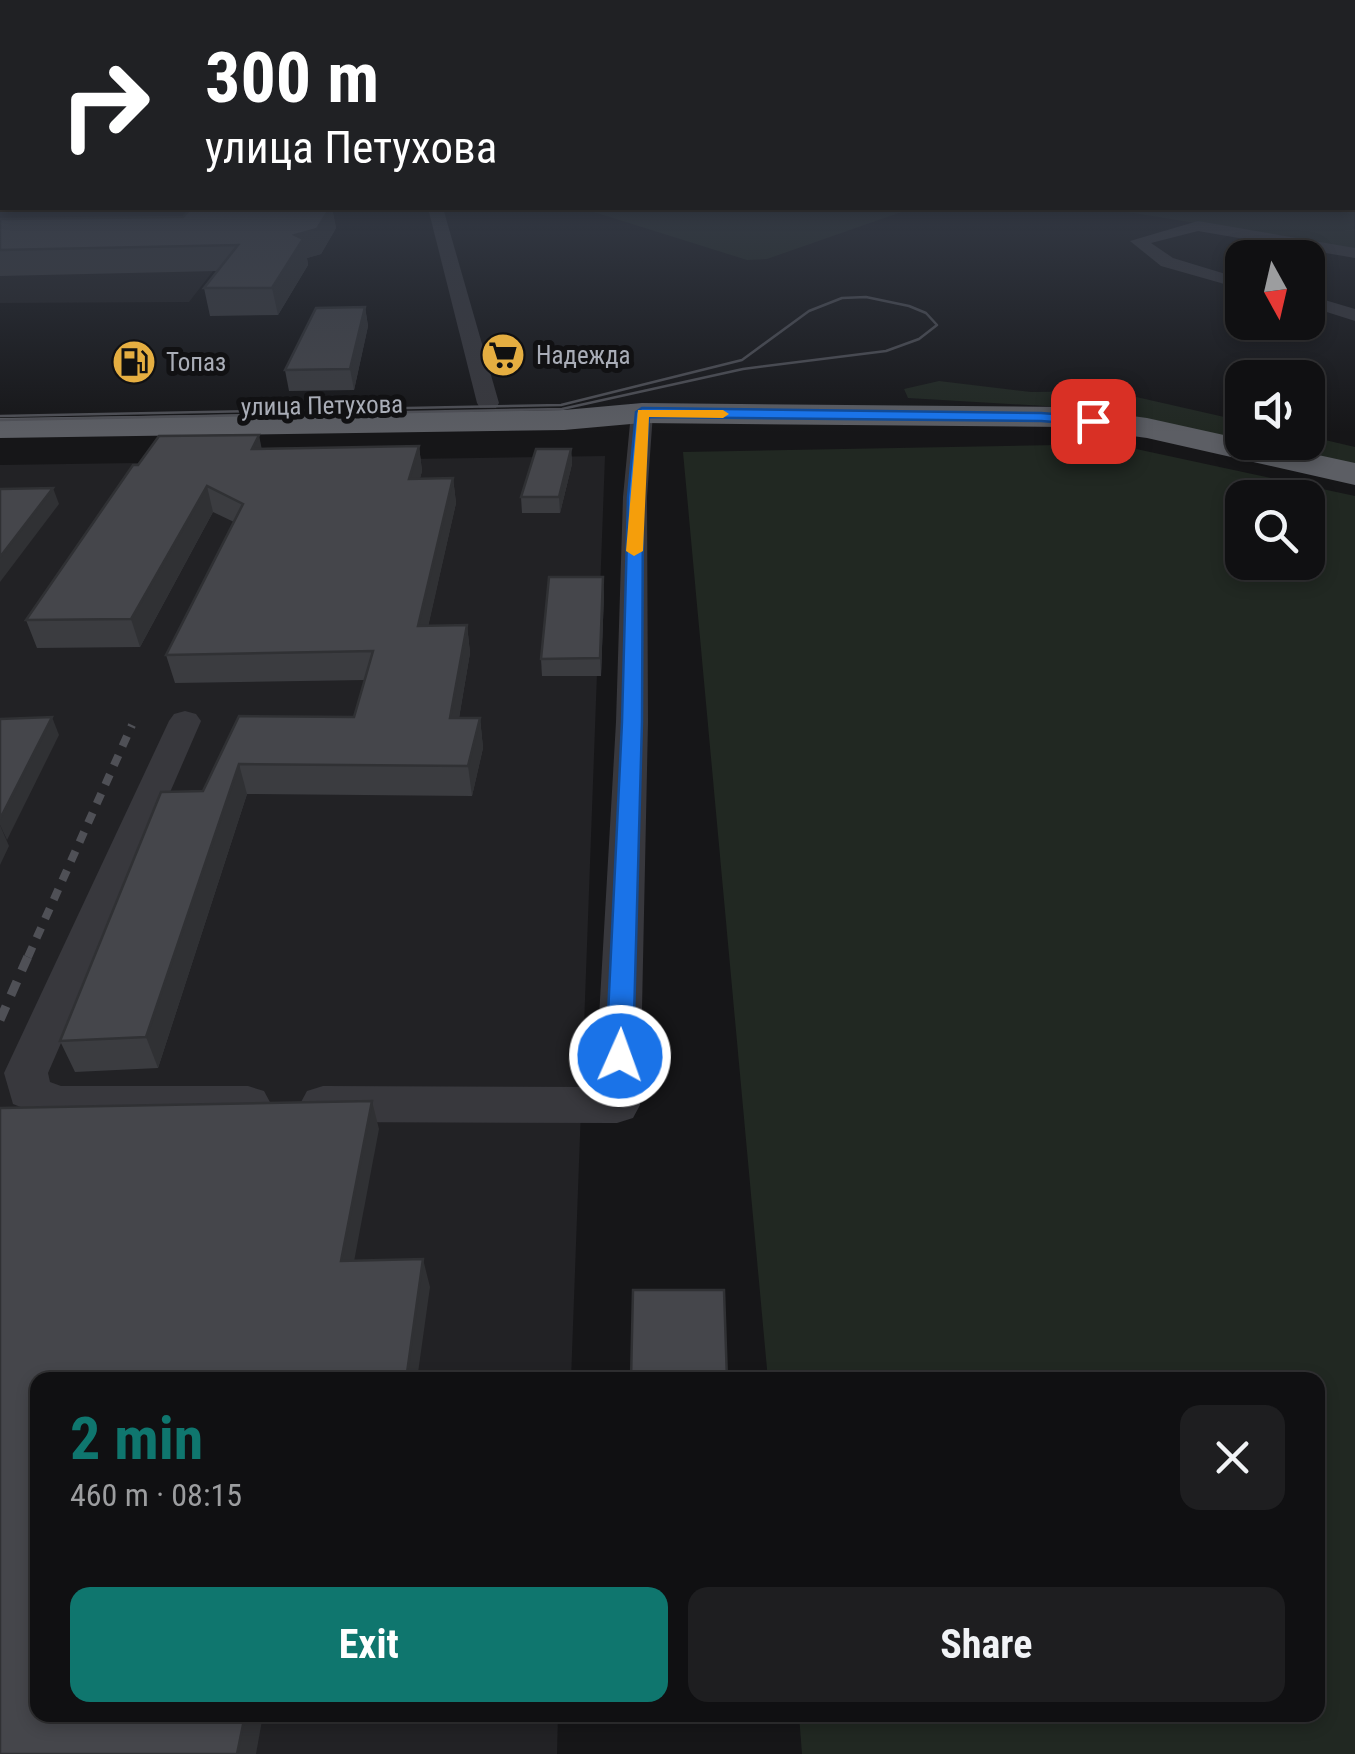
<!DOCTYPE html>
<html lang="en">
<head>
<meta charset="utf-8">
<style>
	body { margin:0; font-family:"Roboto Condensed",sans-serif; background:#1e1e20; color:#f1f3f6; height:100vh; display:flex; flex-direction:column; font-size:38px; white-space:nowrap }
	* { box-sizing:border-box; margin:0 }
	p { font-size:32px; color:#9c9d9f }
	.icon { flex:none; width:55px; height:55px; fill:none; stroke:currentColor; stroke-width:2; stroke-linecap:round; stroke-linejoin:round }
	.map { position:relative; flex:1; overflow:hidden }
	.details { position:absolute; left:30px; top:1372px; width:1295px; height:350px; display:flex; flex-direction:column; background:#101012; border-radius:20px; box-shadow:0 5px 15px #0003,0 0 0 2px #303032 }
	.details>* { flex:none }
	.hud { position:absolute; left:0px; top:0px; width:1355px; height:210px; box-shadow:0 5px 15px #0003,0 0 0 2px #303032; background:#202124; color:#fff; overflow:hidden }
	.needle { width:65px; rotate:172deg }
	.fabs { position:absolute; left:1225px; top:240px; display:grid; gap:20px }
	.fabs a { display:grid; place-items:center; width:100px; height:100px; border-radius:20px; background:#101012; box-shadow:0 5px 15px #0003,0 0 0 2px #303032; font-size:50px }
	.pin { position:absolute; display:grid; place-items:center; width:85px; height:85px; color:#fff; margin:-42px; border-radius:20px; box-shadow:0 5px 15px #0006 }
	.me { position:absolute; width:110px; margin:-55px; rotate:2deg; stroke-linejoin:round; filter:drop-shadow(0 0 8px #0008) }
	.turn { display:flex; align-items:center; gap:35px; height:210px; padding:0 40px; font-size:45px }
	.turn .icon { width:130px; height:130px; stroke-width:2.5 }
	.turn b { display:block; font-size:70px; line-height:85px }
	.round { display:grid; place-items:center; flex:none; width:105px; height:105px; border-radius:20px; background:#1e1e20 }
	.summary { display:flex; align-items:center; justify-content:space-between; height:170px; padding:0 40px }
	h1 { font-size:60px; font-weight:700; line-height:75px; color:#0f766e }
	.action { display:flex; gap:20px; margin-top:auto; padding:20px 40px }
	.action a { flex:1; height:115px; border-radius:20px; background:#0f766e; color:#fff; font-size:40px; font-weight:700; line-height:115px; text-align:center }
	.action a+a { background:#1e1e20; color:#f1f3f6 }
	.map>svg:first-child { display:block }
	.built { fill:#222225 }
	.green { fill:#212822; fill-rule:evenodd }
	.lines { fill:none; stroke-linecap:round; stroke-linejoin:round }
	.minor { fill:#38383d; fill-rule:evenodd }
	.trunk { fill:#5c5e64; fill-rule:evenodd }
	.tram { stroke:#4f5056; stroke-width:2.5 }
	.rail-far1 { stroke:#4f5056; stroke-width:8; stroke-dasharray:11 10; stroke-linecap:butt }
	.rail { stroke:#4f5056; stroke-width:9; stroke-dasharray:15 12; stroke-linecap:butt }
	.wall { fill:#3b3c40 }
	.shaded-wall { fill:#303134 }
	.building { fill:#45464b; stroke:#303134; stroke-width:2.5 }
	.route { fill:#1a73e8; stroke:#114b97; stroke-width:2.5 }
	.slow { fill:#f59e0b }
	.labels { text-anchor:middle; stroke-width:10; stroke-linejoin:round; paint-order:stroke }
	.far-poi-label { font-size:25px; fill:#a9adb7; stroke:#111113; text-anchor:start }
	.far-street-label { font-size:25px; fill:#a9adb7; stroke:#111113 }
</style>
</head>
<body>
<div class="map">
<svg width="1355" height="1754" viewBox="0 0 1355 1754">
	<rect width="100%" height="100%" fill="#161618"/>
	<!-- built -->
	<g class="built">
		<path d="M0,188l2,20h260l-73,94 -189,1z"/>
		<path d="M605,456l-34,924h-533v335h520l-1,39h-557v-1289z"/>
	</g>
	<!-- green -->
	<g class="green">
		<path d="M1353,188l2,61 -252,-41h249z"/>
		<path d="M581,208h332l-146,51 -20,1z"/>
		<path d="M939,381l92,11 79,-1 132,30v19l-164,-32 -170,-10 -4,-9z"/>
		<path d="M1308,436l47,11v18l-102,-22 55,-1z"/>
		<path d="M1113,444l242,52v1258h-553l-3,-39h519v-335h-550l-85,-928zM1242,498h66v64h-66z"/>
	</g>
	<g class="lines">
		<!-- minor -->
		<g class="minor">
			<path d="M428,208h15l56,195 -3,5h-16l-3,-5z"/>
			<path d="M1198,221l157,27v10l-157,-27 -47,12 22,15 69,21v10l-81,-23 -31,-25z"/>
			<path d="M1308,295l47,14v12l-47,-15z"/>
			<path d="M642,406l11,7 -6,84 1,225 -8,383 -7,13 -16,5 -294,-1 -16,-5 -7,-13 7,-13 16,-5 272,1 21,-365 7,-225 8,-84z"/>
			<path d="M185,711l11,3 5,7 -153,352 2,9 11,4h187l16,5 7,13 -7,13 -16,5h-190l-45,-18 -9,-31 165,-352 5,-7z"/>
		</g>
		<!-- trunk -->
		<path class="trunk" d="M642,403l424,4 81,11 95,21v3h17l96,21v22l-208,-47 -81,-11 -424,-4 -78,7 -564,8v-20l564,-8z"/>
		<!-- tram -->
		<path class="tram" d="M0,416l561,-11 181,-45 67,-49 33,-13 24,-1 43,9 17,7 11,12 -18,14 -33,12 -143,18 -181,40 -562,11"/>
		<!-- rail-far1 -->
		<path class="rail-far1" d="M28,957l104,-232"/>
		<!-- rail -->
		<path class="rail" d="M0,1020l29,-66"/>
	</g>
	<!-- wall -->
	<g class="wall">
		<path d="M191,208h141l4,20 -15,26 -14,4 1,7 -30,50 -68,1 -6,-28 13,-17 -217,5v-57l183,-2z"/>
		<path d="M365,307l3,19 -14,64 -65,1 -4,-21z"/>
		<path d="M419,446l3,25 -2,7h33l3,25 -28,123 39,-1 3,28 -11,65h21l3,30 -11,48 -225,-2 -89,274 -83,4 -15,-31 143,-250 36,-75 115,1 11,-37 -190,3 -9,-28 68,-133 -21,-10 -73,135 -103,1 -11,-28 112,-155 124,-17z"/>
		<path d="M571,449l1,15 -12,49h-38l-1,-16z"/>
		<path d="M604,593l-3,83h-59l-1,-17z"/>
	</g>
	<!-- shaded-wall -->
	<g class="shaded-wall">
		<path d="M330,208h2l4,20 -15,26 -14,4 1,7 -30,50 -6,-27 23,-53z"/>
		<path d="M365,307l3,19 -14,64 -4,-21z"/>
		<path d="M259,435l5,25 -12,-11z"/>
		<path d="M419,446l3,25 -9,33 -4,-25z"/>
		<path d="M571,449l1,15 -12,49 -1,-16z"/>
		<path d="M453,478l3,25 -34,151 -4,-28z"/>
		<path d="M207,486l6,26 -73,135 -9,-28z"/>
		<path d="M53,488l6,16 -59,78v-25z"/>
		<path d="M603,577l1,16 -3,83 -1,-18z"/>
		<path d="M467,625l3,28 -16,94 -4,-29z"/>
		<path d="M52,717l7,18 -52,105 -7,-15v-6z"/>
		<path d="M480,718l3,30 -11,48 -4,-30z"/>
		<path d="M239,764l8,30 -89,274 -12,-31z"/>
		<path d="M0,825l9,21 -9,19z"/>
		<path d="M372,1101l7,28 -30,159 -8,-27z"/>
		<path d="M423,1259l7,28 -13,93h-11z"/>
		<path d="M245,1715h18l-7,39h-19z"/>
	</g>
	<!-- building -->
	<g class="building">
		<path d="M191,208h139l-13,21 -22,6 8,4 -31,49h-68l34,-43 -238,5v-31l183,-2z"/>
		<path d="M365,307l-15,62 -65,1 31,-62z"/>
		<path d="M259,435l-7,14 167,-3 -10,33 44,-1 -35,148 49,-1 -17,93h30l-12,48 -229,-2 -93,273 -86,4 101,-249 42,-1 36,-75 115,1 19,-66 -207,4 77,-151 -36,-18 -76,133 -105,1 107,-155h5l21,-29z"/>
		<path d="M536,449h35l-12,48h-38z"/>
		<path d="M53,488l-53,69v-68z"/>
		<path d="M549,577h54l-3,81 -59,1z"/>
		<path d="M52,717l-52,102v-100z"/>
		<path d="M372,1101l-31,160 82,-2 -17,121h-368v335h207l-8,39h-237v-646z"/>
		<path d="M633,1290h91l3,90h-96z"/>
	</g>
	<!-- sky -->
	<linearGradient id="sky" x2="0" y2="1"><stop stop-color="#0c0c0d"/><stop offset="0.43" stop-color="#363c48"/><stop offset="1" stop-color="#363c48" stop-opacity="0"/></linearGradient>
	<rect width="1355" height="433" fill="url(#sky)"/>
	<!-- route -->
	<path class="route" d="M642,408l399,5 52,4 7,4 -7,4 -52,-4 -392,-4 -6,80 -1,225 -9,334 -4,7h-19l-4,-7 16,-334 6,-225 8,-85z"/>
	<!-- slow -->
	<path class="slow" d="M638,410h85l6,4 -6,4 -74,-1 -6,134 -9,5 -8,-5z"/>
	<!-- icons -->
	<defs>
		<symbol id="supermarket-disc" viewBox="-11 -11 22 22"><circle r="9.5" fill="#e5ae41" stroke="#111113"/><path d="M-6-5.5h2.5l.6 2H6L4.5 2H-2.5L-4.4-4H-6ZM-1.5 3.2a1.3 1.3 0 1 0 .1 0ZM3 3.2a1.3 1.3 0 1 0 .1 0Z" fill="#111"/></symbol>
		<symbol id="fuel-disc" viewBox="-11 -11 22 22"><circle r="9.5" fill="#e5ae41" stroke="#111113"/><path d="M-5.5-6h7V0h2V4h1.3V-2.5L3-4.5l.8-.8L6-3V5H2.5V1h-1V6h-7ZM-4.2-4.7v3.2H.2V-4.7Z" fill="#111"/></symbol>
	</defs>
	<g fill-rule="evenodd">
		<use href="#supermarket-disc" x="478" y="330" width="50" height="50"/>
		<use href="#fuel-disc" x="109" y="337" width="50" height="50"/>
	</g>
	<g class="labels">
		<!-- far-poi labels -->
		<g class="far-poi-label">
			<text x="536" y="364">Надежда</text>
			<text x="166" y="371">Топаз</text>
		</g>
		<!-- far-street labels -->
		<g class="far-street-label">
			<text transform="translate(322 405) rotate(-1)" y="9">улица Петухова</text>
		</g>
	</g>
</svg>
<div class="fabs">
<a><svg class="needle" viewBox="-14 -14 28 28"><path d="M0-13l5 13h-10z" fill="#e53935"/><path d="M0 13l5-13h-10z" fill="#9c9d9f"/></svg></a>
<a><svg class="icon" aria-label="sound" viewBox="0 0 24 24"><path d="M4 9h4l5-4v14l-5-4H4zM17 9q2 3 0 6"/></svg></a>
<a><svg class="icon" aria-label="search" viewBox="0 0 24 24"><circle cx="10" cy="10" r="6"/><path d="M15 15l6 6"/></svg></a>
</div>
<div class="pin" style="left:1093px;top:421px;background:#d93025"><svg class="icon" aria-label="arrive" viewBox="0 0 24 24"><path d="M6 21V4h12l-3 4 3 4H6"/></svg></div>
<svg class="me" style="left:620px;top:1056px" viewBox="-20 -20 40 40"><circle r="17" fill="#1a73e8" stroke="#fff" stroke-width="3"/><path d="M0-11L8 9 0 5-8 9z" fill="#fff"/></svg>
<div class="hud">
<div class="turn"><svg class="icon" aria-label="right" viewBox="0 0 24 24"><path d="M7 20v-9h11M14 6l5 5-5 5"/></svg><div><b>300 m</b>улица Петухова</div></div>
</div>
<section class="details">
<div class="summary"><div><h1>2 min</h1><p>460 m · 08:15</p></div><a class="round"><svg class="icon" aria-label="close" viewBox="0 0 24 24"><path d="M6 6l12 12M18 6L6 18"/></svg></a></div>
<div class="action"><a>Exit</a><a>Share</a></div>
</section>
</div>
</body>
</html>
